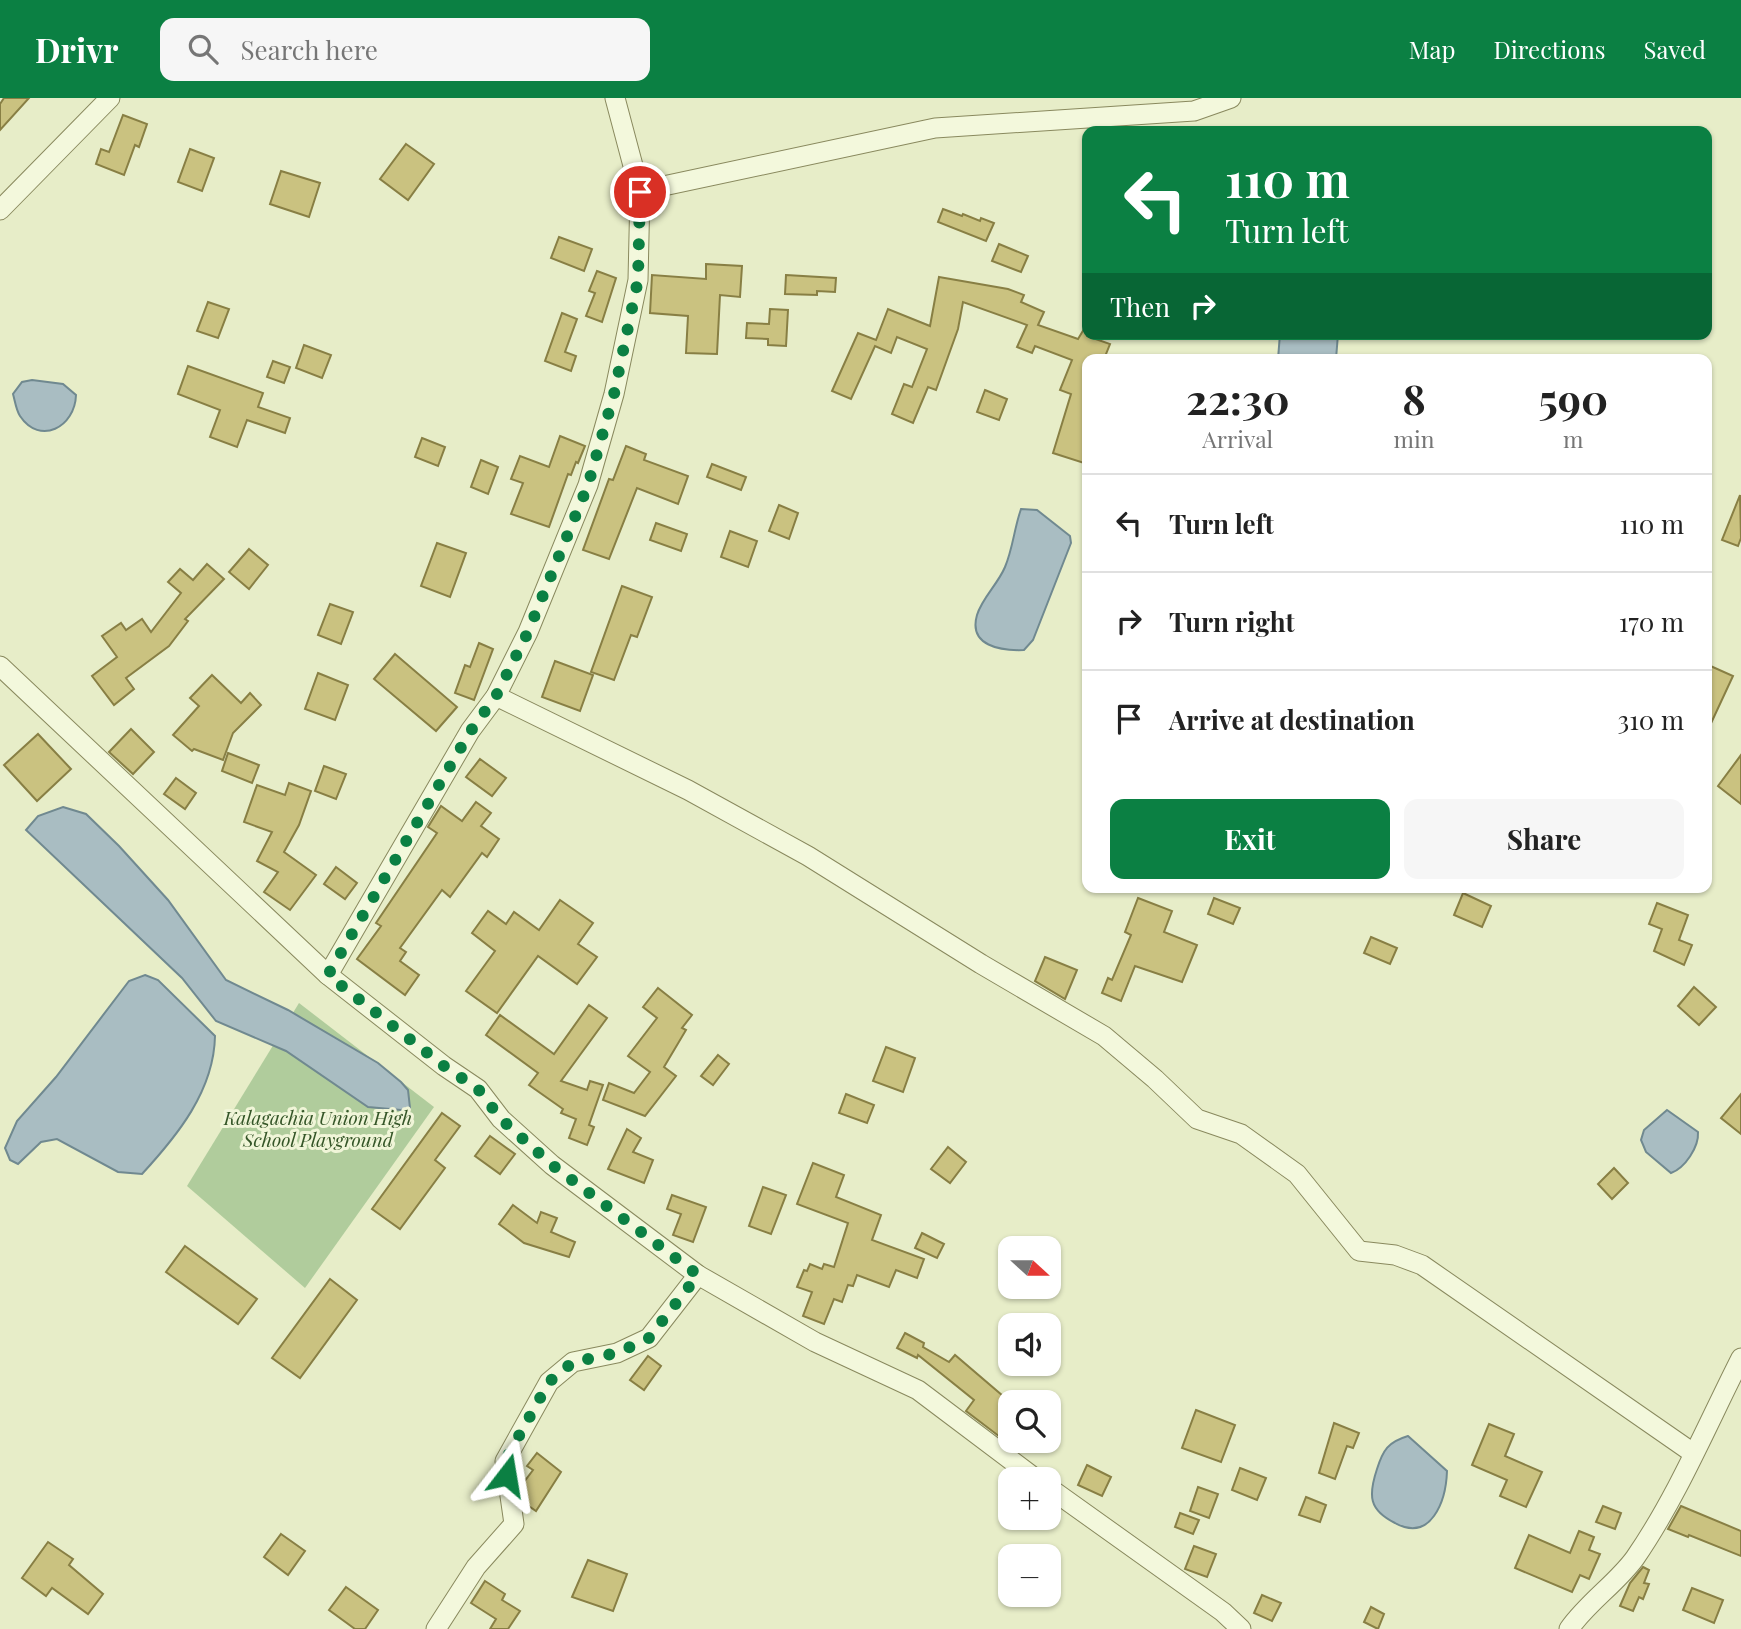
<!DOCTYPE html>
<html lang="en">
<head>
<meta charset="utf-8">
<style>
	body { margin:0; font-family:"Playfair Display",serif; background:#f6f6f6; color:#222; height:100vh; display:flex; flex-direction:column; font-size:26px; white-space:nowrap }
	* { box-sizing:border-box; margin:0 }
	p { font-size:23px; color:#767676 }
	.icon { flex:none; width:38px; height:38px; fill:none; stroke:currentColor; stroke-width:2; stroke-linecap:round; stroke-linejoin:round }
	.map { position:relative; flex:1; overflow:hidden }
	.sheet { position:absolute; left:1082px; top:256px; width:630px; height:539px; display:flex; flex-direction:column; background:#fff; border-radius:14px; box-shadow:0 2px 5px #0004 }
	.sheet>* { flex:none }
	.top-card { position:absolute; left:1082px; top:28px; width:630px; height:214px; border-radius:14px; box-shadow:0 2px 5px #0004; background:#0b8043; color:#fff; overflow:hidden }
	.needle { width:46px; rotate:111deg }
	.controls { position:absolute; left:998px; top:1138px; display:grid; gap:14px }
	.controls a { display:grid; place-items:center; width:63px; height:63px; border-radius:14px; background:#fff; box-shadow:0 2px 5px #0004; font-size:35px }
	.pin { position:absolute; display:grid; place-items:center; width:60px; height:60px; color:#fff; margin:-30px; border:4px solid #fff; border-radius:50%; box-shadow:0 2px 7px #0007 }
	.me { position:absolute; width:77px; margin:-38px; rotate:14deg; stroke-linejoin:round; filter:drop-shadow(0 0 5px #0008) }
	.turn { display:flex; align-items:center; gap:24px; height:147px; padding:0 28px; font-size:32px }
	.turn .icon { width:91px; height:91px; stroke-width:2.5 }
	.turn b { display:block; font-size:49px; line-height:60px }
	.then { display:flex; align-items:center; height:66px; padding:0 28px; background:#0003; gap:14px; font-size:26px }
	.eta { display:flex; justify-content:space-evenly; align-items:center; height:119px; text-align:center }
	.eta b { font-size:42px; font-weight:700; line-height:49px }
	.cta { display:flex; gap:14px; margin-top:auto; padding:14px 28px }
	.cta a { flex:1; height:80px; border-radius:14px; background:#0b8043; color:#fff; font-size:28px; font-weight:700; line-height:80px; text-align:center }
	.cta a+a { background:#f6f6f6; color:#222 }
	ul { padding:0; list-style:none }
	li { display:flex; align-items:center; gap:21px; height:98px; padding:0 28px; border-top:2px solid #e0e0e0 }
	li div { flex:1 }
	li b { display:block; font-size:26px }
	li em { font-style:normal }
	header { display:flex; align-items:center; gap:42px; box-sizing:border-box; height:98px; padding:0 35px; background:#0b8043; color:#fff }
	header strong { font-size:33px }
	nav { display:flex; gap:38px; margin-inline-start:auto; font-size:24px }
	.search { width:490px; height:63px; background:#f6f6f6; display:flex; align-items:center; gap:18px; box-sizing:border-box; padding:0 24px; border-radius:14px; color:#767676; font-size:26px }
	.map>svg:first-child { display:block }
	.green { fill:#b0cc9c }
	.water { fill:#a9bdc2; stroke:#708990; stroke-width:2 }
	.building { fill:#cac280; stroke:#887f44; stroke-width:2 }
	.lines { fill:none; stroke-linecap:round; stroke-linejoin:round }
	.minor-casing { stroke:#89895e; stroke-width:21 }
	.minor { stroke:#f3f8dc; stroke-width:19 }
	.route { stroke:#0b8043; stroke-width:12; stroke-dasharray:0 21.6 }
	.labels { text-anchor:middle; stroke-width:6; stroke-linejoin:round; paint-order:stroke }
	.park-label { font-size:19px; font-style:italic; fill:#355628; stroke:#f0f5d8 }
</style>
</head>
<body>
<header>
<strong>Drivr</strong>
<div class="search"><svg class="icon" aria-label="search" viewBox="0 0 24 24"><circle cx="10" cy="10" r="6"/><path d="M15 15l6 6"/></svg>Search here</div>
<nav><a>Map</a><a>Directions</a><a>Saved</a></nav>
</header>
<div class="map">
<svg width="1741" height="1531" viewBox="0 0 1741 1531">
	<rect width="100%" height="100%" fill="#e7edc8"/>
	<!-- green -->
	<path class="green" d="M299,905l135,104 -129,181 -118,-102z"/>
	<!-- water -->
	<g class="water">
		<path d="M1280,236h58l-2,25h-58z"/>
		<path d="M32,282l31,4 13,11c-1,32 -36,51 -56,21 -4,-6 -5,-15 -7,-22l9,-12z"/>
		<path d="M1021,411l16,1 33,26 1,7 -38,97 -9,10c-23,1 -56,-4 -47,-35 5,-17 21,-31 28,-48 8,-19 9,-38 16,-58z"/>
		<path d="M63,709l23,7 33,32 49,54 58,80 62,30 90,53 23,19 7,8 2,18 -9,2 -33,-3 -82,-56 -70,-30 -34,-43 -156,-148 12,-14z"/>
		<path d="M145,877l13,5 57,56c-1,55 -38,100 -73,138l-24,-2 -61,-33 -16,3 -23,22 -8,-4 -5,-12 12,-27 39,-44 73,-96z"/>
		<path d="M1667,1012l31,22c1,15 -13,36 -27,41l-25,-21 -5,-12 3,-10z"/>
		<path d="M1408,1338l39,35c-1,30 -16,72 -52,52 -26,-13 -27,-27 -18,-54 6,-19 11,-27 31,-33z"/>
	</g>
	<!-- building -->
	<g class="building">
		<path d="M4,0h25l-29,32v-26z"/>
		<path d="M123,17l24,9 -8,23 -4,-2 -11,30 -28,-11 5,-15 8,3z"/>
		<path d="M406,46l28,20 -26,36 -28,-21z"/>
		<path d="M190,51l24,9 -12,33 -24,-9z"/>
		<path d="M281,73l39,12 -11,34 -39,-13z"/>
		<path d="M943,111l19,7 1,-2 17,7 1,-3 13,5 -8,18 -48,-19z"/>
		<path d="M559,139l33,12 -8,22 -33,-13z"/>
		<path d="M999,146l29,12 -7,16 -29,-11z"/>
		<path d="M706,166l36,2 -2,31 -20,-2 -3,59 -31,-1 2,-37 -38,-3 2,-38 54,4z"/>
		<path d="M597,173l19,7 -14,44 -16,-6 9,-23 -6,-2z"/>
		<path d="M786,177l50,3 -1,14 -18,-1v4l-32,-1z"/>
		<path d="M939,179l69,12 16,6 -3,7 23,10 -6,13 40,14 9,-15v12l23,8 -6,15h-17v105l-34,-11 18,-59 -11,-4 12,-30 -37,-14 -3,7 -15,-6 10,-22 -64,-23 -5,27 -22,61 -8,-3 -15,36 -21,-9 12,-30 8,3 15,-38 -30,-12 -6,16 -16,-7 -24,53 -19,-8 26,-58 18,7 12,-31 42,17z"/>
		<path d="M208,204l21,7 -11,29 -21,-7z"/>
		<path d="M770,211l18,1 -2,36 -18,-1v-6l-22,-1 1,-15 22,1z"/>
		<path d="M562,215l15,6 -12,33 11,4 -5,15 -26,-10z"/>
		<path d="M304,247l27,10 -9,23 -26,-10z"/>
		<path d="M273,263l17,6 -6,16 -17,-6z"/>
		<path d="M188,268l75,27 -5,14 32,11 -5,15 -38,-13 -10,27 -27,-10 10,-27 -42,-16z"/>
		<path d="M985,292l22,9 -8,21 -22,-8z"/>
		<path d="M560,338l25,10 -7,17 -2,-1 -5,13 -3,-1 -19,53 -38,-13 12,-31 -12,-4 9,-23 29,11z"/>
		<path d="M422,340l23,9 -7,19 -23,-9z"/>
		<path d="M626,348l20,8 -2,6 44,16 -10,28 -41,-16 -28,71 -26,-9 26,-71 4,1z"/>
		<path d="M481,362l17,7 -10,27 -17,-7z"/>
		<path d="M712,366l34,13 -5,13 -34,-13z"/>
		<path d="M1740,397l1,43 -3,8 -16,-6z"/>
		<path d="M779,407l19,8 -9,26 -20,-8z"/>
		<path d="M656,425l31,11 -6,17 -31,-11z"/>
		<path d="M730,433l27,10 -9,26 -27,-10z"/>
		<path d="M437,445l29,10 -16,44 -29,-11z"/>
		<path d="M249,451l19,16 -19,24 -20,-17z"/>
		<path d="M207,466l17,15 -39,40 3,2 -19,25 -43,32 8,11 -20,16 -22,-29 25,-19 -15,-21 19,-13 5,7 16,-11 9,13 30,-39 -13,-11 12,-13 13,11z"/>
		<path d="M622,488l30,11 -15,40 -6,-2 -17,45 -23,-8z"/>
		<path d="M330,506l23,8 -12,32 -23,-9z"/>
		<path d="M479,545l14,6 -19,51 -19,-7 10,-28 5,2z"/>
		<path d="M395,556l62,53 -21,24 -62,-52z"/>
		<path d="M555,563l38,14 -13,36 -38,-14z"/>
		<path d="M1706,566l27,12 -27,58z"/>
		<path d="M318,575l30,12 -13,35 -30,-11z"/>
		<path d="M212,577l29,28 9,-10 11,12 -28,28 -10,27 -29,-11 -2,2 -19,-16 26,-29 -9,-8z"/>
		<path d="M131,631l23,23 -21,22 -24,-22z"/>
		<path d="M38,636l33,35 -34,32 -33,-36z"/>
		<path d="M228,655l31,12 -7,18 -30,-12z"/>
		<path d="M1741,657v49l-23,-18z"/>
		<path d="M480,661l26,19 -14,18 -26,-19z"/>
		<path d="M324,668l22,8 -10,25 -21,-8z"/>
		<path d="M176,680l20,15 -11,16 -21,-15z"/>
		<path d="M289,685l22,8 -12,34 -15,27 32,23 -26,35 -26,-18 14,-20 -21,-11 15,-29 -28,-10 13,-37 28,10z"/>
		<path d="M476,704l15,11 -10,13 18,13 -12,18 -5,-4 -32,44 -8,-7 -42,58 6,4 -6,9 19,14 -14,20 -48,-36 24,-33 -5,-3 61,-90 -9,-6 13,-21 21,15z"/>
		<path d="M336,769l21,16 -12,16 -21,-15z"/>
		<path d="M1463,795l28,13 -9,21 -28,-12z"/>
		<path d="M1138,800l34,13 -8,21 33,13 -15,37 -47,-16 -14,35 -19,-8 6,-15 4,2 19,-45 -6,-3z"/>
		<path d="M1214,800l26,10 -7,16 -25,-10z"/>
		<path d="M560,802l33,23 -15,21 19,13 -20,27 -39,-28 -41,57 -31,-22 29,-40 -23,-18 16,-22 18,13 8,-12 25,18z"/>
		<path d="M1657,805l31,12 -9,25 13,5 -8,20 -30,-14 8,-22 -13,-5z"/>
		<path d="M1371,839l26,11 -7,16 -26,-11z"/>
		<path d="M1045,859l32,13 -12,29 -30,-18z"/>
		<path d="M1694,889l22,20 -17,18 -21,-19z"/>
		<path d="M658,890l34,27 -10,13 4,2 -22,37 12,9 -31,40 -42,-16 6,-17 25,10 16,-21 -22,-16 29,-38 -14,-11z"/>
		<path d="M589,907l18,13 -46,63 26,9 3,-9 13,4 -14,40 5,2 -7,18 -18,-7 7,-19 -15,-6 2,-4 -34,-24 9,-12 -52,-38 14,-20 54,39z"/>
		<path d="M886,949l29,11 -12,34 -30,-11z"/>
		<path d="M718,957l11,9 -16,21 -12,-9z"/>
		<path d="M846,996l28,11 -7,18 -28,-10z"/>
		<path d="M1741,996v40l-20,-16z"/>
		<path d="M442,1015l18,13 -25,34 10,8 -45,61 -28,-20z"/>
		<path d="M627,1031l14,9 -8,14 20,8 -9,23 -36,-14z"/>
		<path d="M490,1038l25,18 -15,20 -25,-18z"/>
		<path d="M948,1049l18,15 -16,21 -19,-14z"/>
		<path d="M813,1065l31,12 -8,22 45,18 -9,25 52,19 -7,19 -21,-8 -7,17 -32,-12 -4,11 -5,-1 -6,17 -8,-3 -10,25 -21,-8 9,-24 -15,-5 7,-17 3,1 3,-7 12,5 2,-5 10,3 14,-44 -51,-19z"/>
		<path d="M1614,1070l14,15 -16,16 -14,-15z"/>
		<path d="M763,1089l23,8 -15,39 -22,-8z"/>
		<path d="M672,1097l34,12 -13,35 -20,-7 8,-21 -14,-5z"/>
		<path d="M513,1107l24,18 4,-11 16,6 -6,14 24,10 -6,15 -45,-14 -25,-19z"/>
		<path d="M922,1135l22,11 -7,14 -22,-10z"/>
		<path d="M185,1148l72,53 -19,25 -72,-52z"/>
		<path d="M330,1181l27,21 -57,78 -28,-20z"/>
		<path d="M905,1235l19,10 -1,4 26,15 6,-7 55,47v31l-6,7 -38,-29 8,-11 -56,-45 -1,3 -20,-10z"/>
		<path d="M648,1258l13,10 -17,24 -14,-10z"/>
		<path d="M1196,1312l39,15 -14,37 -39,-14z"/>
		<path d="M1334,1325l25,10 -6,15 -6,-2 -12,33 -16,-6z"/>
		<path d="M1489,1326l25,10 -9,22 37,16 -16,35 -26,-11 7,-16 -35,-15z"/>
		<path d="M537,1355l24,19 -25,39 -13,-9 -2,-16 12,-16 -6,-4z"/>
		<path d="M1087,1367l24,12 -9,19 -24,-11z"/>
		<path d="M1240,1370l26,10 -9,22 -25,-10z"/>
		<path d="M1198,1389l20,7 -9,24 -19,-7z"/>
		<path d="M1306,1399l20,8 -6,17 -21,-7z"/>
		<path d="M1603,1408l18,7 -6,16 -19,-7z"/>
		<path d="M1681,1408l60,25v25l-52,-21 -1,2 -20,-8z"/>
		<path d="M1180,1415l19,7 -6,14 -18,-7z"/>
		<path d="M1579,1433l15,6 -5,13 11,4 -11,25 -9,-4 -8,17 -57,-24 14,-33 41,18z"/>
		<path d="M281,1436l24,17 -17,24 -24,-18z"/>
		<path d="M48,1444l25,17 -4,6 34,29 -15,20 -36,-26 -6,8 -24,-18z"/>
		<path d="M1194,1448l22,8 -9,23 -22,-8z"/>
		<path d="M588,1462l39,14 -14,37 -41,-14z"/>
		<path d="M1643,1469l6,3 -5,13 5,1 -6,15 -4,-2 -6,14 -13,-5 10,-23z"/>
		<path d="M485,1483l20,13 -3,6 18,11 -12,18h-18l6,-10 -25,-16z"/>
		<path d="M346,1489l32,23 -13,19h-10l-26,-19z"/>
		<path d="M1692,1490l31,12 -9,23 -31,-13z"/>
		<path d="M1262,1497l19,8 -9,18 -18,-8z"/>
		<path d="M1371,1509l13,7 -6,15 -14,-7z"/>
	</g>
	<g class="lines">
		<defs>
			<g id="minor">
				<path d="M640,93l295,-63 259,-17 37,-13"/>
				<path d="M0,112l110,-112"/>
				<path d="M0,568l328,309 116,91 34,23 23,30 51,46 146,110 117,67 103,48 118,89"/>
				<path d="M496,598l192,94 120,66 173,108 123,72 51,43 42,40 44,15 56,40 62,77 36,4 27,10 271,188"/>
				<path d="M328,877l142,-244 26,-35 32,-64 60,-147 26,-91 24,-114 2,-88 -25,-94"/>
				<path d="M1048,1389l175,125 18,17"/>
				<path d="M436,1531l40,-62 38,-43 -9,-63 44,-79 24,-20 44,-9 32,-15 49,-63"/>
				<path d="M1569,1531c19,-27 48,-46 66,-71 42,-61 72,-133 106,-200"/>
			</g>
		</defs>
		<!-- minor casing -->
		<use href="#minor" class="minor-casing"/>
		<!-- minor -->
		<use href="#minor" class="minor"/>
	</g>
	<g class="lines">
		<!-- route -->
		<path class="route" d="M507,1377l-2,-14 44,-79 24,-20 44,-9 32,-15 49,-63 -146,-110 -51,-46 -23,-30 -34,-23 -116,-91 142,-243 26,-36 32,-64 60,-147 26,-91 24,-114 2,-88"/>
	</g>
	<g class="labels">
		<!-- park labels -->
		<g class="park-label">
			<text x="318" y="1027">Kalagachia Union High<tspan x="318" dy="22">School Playground</tspan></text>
		</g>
	</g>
</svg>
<div class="controls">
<a><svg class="needle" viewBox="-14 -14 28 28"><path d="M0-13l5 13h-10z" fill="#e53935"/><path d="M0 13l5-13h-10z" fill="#767676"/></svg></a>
<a><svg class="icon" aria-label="sound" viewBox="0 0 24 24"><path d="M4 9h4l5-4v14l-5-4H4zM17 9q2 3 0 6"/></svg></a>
<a><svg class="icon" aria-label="search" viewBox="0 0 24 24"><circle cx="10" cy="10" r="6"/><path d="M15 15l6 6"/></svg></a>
<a>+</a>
<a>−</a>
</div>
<div class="pin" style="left:640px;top:94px;background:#d93025"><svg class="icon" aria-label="arrive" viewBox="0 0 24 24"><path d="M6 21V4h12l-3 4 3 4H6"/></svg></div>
<svg class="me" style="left:507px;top:1377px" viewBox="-20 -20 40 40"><path d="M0-17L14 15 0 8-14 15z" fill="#0b8043" stroke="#fff" stroke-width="4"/></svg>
<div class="top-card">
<div class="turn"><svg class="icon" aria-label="left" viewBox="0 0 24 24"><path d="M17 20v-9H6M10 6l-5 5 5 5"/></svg><div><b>110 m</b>Turn left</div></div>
<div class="then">Then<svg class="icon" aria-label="right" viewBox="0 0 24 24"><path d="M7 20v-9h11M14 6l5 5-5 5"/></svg></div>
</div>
<section class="sheet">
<div class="eta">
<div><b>22:30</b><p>Arrival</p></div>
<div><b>8</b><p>min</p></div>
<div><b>590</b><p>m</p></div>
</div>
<ul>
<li><svg class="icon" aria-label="left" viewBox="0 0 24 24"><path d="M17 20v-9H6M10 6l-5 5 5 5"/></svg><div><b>Turn left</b></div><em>110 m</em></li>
<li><svg class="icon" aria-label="right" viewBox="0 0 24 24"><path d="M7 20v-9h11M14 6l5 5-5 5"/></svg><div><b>Turn right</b></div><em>170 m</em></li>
<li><svg class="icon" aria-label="arrive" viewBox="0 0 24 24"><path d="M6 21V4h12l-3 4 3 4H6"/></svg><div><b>Arrive at destination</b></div><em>310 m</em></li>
</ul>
<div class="cta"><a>Exit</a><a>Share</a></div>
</section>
</div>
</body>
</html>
